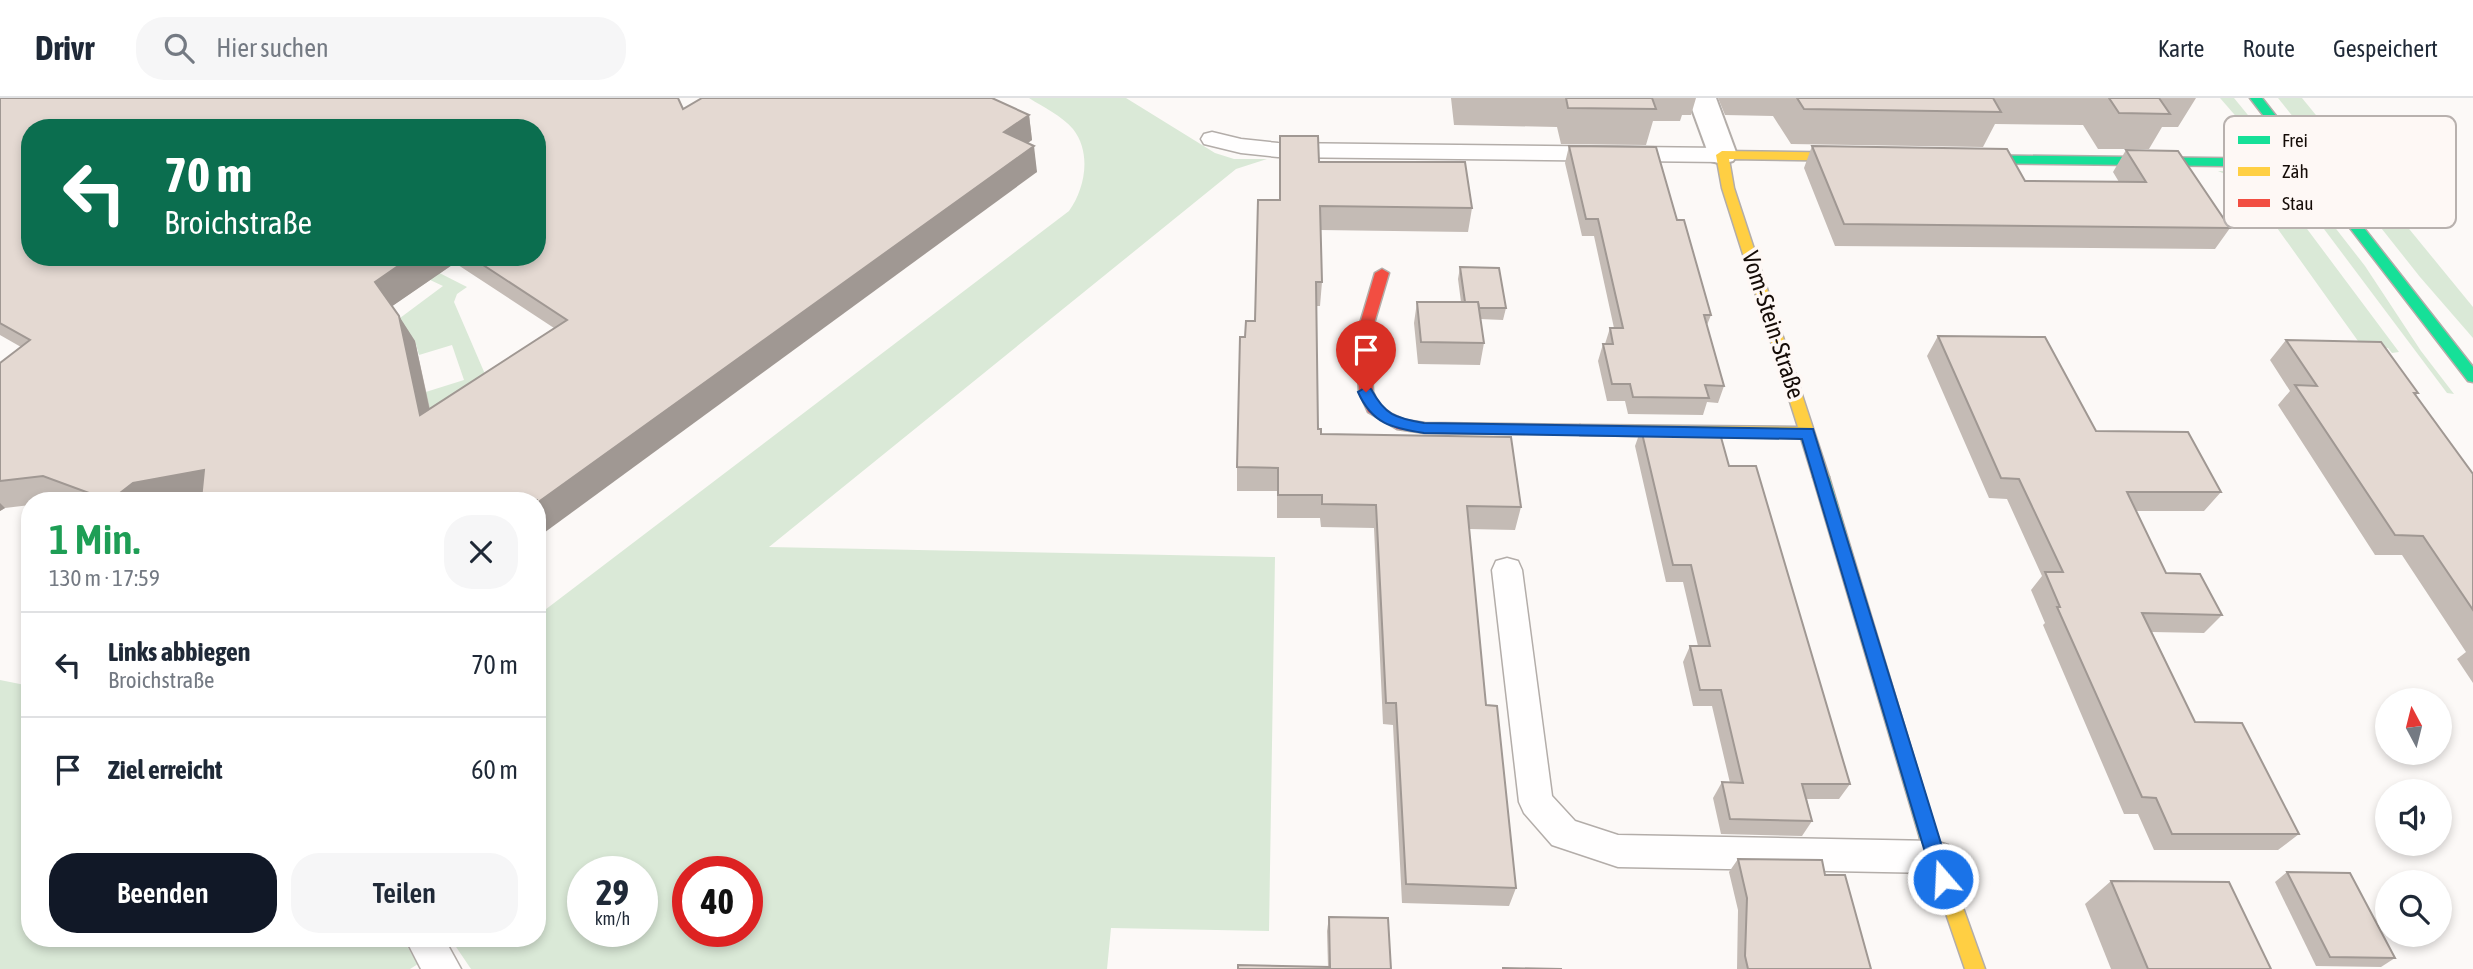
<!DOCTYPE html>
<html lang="de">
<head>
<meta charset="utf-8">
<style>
	body { margin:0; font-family:"Asap Condensed",sans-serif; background:#f6f6f7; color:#1f2937; height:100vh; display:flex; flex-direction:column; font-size:26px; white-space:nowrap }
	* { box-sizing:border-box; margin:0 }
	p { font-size:23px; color:#747a83 }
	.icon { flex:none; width:38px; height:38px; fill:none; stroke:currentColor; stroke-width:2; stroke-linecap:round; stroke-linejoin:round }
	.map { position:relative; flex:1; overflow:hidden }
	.sheet { position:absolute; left:21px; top:394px; width:525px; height:455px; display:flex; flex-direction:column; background:#fff; border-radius:28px; box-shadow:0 4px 10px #0003 }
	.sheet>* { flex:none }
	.guide { position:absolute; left:21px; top:21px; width:525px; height:147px; border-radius:28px; box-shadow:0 4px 10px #0003; background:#0b6e4f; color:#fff; overflow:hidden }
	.needle { width:46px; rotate:353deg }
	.controls { position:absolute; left:2375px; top:590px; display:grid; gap:14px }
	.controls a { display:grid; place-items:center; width:77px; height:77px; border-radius:50%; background:#fff; box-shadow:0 4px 10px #0003; font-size:35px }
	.speed { position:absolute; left:567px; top:758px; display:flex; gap:14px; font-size:35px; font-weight:700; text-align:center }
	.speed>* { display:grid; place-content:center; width:91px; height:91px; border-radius:50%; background:#fff; box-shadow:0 4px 10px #0003; line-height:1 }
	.speed small { font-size:18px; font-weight:400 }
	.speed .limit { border:10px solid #d22; background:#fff; color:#111 }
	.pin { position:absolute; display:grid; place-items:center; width:60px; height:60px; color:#fff; margin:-72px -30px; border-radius:50% 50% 50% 0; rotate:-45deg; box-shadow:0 0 7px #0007 }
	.pin .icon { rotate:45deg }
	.me { position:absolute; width:77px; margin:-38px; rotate:341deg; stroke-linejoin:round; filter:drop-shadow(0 0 5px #0008) }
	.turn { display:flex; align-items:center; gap:24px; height:147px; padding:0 28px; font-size:32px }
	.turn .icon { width:91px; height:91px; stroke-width:2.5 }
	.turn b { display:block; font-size:49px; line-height:60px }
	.round { display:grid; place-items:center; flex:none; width:74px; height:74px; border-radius:28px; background:#f6f6f7 }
	.head { display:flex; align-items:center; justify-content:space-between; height:119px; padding:0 28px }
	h1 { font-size:42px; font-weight:600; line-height:52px; color:#1e9e55 }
	.button { display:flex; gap:14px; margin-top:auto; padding:14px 28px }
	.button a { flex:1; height:80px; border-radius:28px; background:#111827; color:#fff; font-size:28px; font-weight:600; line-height:80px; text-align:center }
	.button a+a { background:#f6f6f7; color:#1f2937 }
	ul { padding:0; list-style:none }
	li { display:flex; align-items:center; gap:21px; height:105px; padding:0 28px; border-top:2px solid #e0e1e3 }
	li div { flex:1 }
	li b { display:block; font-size:26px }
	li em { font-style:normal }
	header { display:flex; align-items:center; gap:42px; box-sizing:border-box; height:98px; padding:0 35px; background:#fff; border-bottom:2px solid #e0e1e3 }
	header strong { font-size:33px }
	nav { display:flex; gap:38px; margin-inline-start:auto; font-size:24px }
	.search { width:490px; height:63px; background:#f6f6f7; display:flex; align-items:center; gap:18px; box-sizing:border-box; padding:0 24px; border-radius:28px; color:#747a83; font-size:26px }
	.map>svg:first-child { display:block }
	.green { fill:#dae9d7; fill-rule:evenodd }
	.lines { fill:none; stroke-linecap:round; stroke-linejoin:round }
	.lane-casing { stroke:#b3ada9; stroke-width:3 }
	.street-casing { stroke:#b3ada9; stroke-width:4 }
	.fast-casing { stroke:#b3ada9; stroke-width:3 }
	.slow-casing { stroke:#b3ada9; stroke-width:3 }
	.jam-casing { stroke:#b3ada9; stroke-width:3 }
	.lane { fill:#fffefe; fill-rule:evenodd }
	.street { fill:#fffefe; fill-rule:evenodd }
	.fast { fill:#16e098; fill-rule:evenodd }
	.slow { fill:#ffcf43; fill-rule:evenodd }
	.jam { fill:#f24e42; fill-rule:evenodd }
	.wall { fill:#c4bbb5; fill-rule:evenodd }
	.shaded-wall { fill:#a09893 }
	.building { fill:#e4d9d2; stroke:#a09893; stroke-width:2; fill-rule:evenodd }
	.route { fill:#1a73e8; stroke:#114b97; stroke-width:2 }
	.labels { text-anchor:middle; stroke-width:7; stroke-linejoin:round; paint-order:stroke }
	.street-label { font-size:24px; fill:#150c07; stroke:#fef8f5 }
	.key { fill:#fef8f5; stroke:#b8b1ae; stroke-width:2 }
	.key-label { font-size:19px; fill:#150c07 }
</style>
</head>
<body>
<header>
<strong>Drivr</strong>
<div class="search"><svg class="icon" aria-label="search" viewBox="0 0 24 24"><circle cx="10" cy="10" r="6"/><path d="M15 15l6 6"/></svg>Hier suchen</div>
<nav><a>Karte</a><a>Route</a><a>Gespeichert</a></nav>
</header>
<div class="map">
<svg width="2473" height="871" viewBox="0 0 2473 871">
	<rect width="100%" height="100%" fill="#fcf9f7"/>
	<!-- green -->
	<g class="green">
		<path d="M1029,0h97l89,55 19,6h33l-31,10 -467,378 506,10 -6,374 -158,-3 -4,41h-636l-21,-31h87v-322l532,-405c16,-22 23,-58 4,-82 -11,-13 -30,-22 -44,-31zM583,774h59v59h-59zM688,774h59v59h-59z"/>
		<path d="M2220,0h14l36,44 -9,3z"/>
		<path d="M2278,0h24l171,209v31l-53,-61z"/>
		<path d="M2218,73h36l15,7 130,174 -7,1 -4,-5h-25l-118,-165z"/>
		<path d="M2291,87l14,4 60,77 56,85 33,43 -7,-1z"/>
		<path d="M410,160l57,29 -10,7 -3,8 37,86 -28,54 -203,58 153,-104 51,-16 -12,-35 -33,10 -4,-14 -14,-20 -1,-3 43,-32 -43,-20z"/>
		<path d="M0,582l30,6v252h372l16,26 -8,5h-410z"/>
	</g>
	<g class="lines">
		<defs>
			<g id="lane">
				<path d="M1212,34l29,7 37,4 444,5 8,2 4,5 -4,5 -8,2 -444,-5 -37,-4 -37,-9 -3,-5 3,-5z"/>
				<path d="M1507,460l11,3 4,9 30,226 23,25 43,14 317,6 13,4 5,12 -5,12 -13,4 -317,-6 -66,-22 -28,-32 -5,-11 -27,-232 4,-9z"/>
				<path d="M405,840h39l17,31h-40z"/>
			</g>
			<path id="street" d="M1688,0h28l21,57 -4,6 -11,3 -11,-3z"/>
			<g id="fast">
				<path d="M2250,0h12l211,269v15l-5,-1 -165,-214 -344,-4 -6,-4 6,-4 338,4z"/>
				<path d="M1821,373l8,6 109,361 -2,6 -7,3 -7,-3 -2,-6 -107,-361z"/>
			</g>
			<g id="slow">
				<path d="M1722,53l138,2 6,4 -6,4 -131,-2 5,29 95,289 -8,6 -8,-6 -12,-39 -221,-3 -7,-5 7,-5 218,2 -76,-239 -6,-33z"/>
				<path d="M1929,731l7,3 2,6 47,131h-20l-45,-131 2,-6z"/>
			</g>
			<path id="jam" d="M1382,171l7,4 -19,64 3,55 6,13 11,8 15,7 20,3 155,2 7,5 -2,4 -160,-1 -28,-4 -29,-17 -9,-20 -3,-55 19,-64z"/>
		</defs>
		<!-- lane casing -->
		<use href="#lane" class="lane-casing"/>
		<!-- street casing -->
		<use href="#street" class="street-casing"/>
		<!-- fast casing -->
		<use href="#fast" class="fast-casing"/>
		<!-- slow casing -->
		<use href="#slow" class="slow-casing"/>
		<!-- jam casing -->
		<use href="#jam" class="jam-casing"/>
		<!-- lane -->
		<use href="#lane" class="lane"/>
		<!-- street -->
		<use href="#street" class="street"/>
		<!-- fast -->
		<use href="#fast" class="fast"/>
		<!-- slow -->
		<use href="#slow" class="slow"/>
		<!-- jam -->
		<use href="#jam" class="jam"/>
	</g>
	<!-- wall -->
	<g class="wall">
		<path d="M0,0l1029,17 3,25 -4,3 9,29 -836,327 -8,1h-163v5l-25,3 -5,3v-148l21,-16 -21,-12zM537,30v129h-507zM455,165l99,65 -124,81 -15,-68 -23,-35z"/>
		<path d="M1451,0h245l-5,17h-9l-2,6h-27l-7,24 -85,-1 -4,-17 -103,-2z"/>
		<path d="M1718,0h478l-18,29h-16l-13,22h-51l-15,-24 -88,-1 -12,23 -192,-3 -18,-28 -48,-1z"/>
		<path d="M1280,38l39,26 153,46 -4,24 -148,-2 2,52 -2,24h-4l2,123 3,5 200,73 -6,23 -46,-1 17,176 30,183 -7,18 -107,-3 -9,-178 -10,-1 -9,-196 -53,-1 -1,-9h-43v-27h-40v-24l8,-130 10,-16 24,-121z"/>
		<path d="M1569,48l108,74 34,95 -4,10 17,61 -6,17 -11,-1 -4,13 -75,-1 -3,-13h-18l-9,-40 5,-17h2l5,-16h4l-20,-92h-12l-17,-73z"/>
		<path d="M1812,48l213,35 94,1 -6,-10 13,-22 104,78 -15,21 -380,-3 -31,-78z"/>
		<path d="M1460,169l46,41 -3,12 -23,-1 4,24 -4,22 -62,-1 -4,-41 3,-21h44l-3,-23z"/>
		<path d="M1938,238l158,95 125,61 -17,19h-68l30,62 56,42 -18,18 -52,-1 43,90 104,112 -21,16h-124l-16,-36h-14l-81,-189 2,-2 -14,-33 11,-14 -35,-77 -18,-1 -62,-142z"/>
		<path d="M2286,242l132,53 -2,2 57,79v209l-16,-24 9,-7 -64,-97h-27l-97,-150 12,-14 -20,-31z"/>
		<path d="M1641,331l88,37 121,318 -11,15h-32l5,22 -10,15 -81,-2 -8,-36 9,-16 8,1 -18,-77h-19l-10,-44 7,-16h8l-15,-64h-17l-31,-136z"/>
		<path d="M1738,761l87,16 46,94h-134l1,-59 -9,-38z"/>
		<path d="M2287,774l108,86 -14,9 -65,-1 -41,-84z"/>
		<path d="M2111,783l160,88h-160l-26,-65z"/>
		<path d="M1329,819l62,52 -63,-2 -1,-36z"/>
	</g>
	<!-- shaded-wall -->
	<g class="shaded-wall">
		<path d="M1029,17l3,25 -24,17 -4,-25z"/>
		<path d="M1034,48l3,26 -500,366v-35z"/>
		<path d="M411,159h41l3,6 -64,44 -16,-25z"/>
		<path d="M399,218l16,25 21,99 -16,-25z"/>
		<path d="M204,372l21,24 -32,6h-82l22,-17z"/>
		<path d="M0,405l5,5 -5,3z"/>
	</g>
	<!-- building -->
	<g class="building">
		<path d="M0,0h678l5,11 19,-11h290l37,17 -25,17 30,14 -497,357v-3h-336l3,-30 -71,13 -22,17h-3l-65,-24 -43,5v-118l30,-23 -30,-17zM30,30h507v129h-66l96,63 -147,95 -21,-99 -24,-34 36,-25h-381z"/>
		<path d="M1566,0h86l4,11 -88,-1z"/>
		<path d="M1797,0h196l8,14 -197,-3z"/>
		<path d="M2109,0h50l11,16 -51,-1z"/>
		<path d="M1280,38h38l1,26h146l7,46 -152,-2 2,76h-6l2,147h3v5l190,3 10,70 -54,-1 19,199 11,1 19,182 -110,-4 -10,-181h-10l-10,-198 -54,-1v-9h-44v-27l-41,-1 3,-130h5l1,-16h9l3,-121h22z"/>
		<path d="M1569,48l87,1 21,73h7l27,95h-7l20,71 -19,-1 4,13 -76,-1 -3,-13h-18l-9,-40h10l-3,-16h13l-25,-109h-12z"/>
		<path d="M1812,48l195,3 18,32 121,1 -20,-32 52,1 52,77 -386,-4z"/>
		<path d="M1460,169l39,1 7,40h-27l-1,-6h-13z"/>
		<path d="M1417,204h61l6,41 -63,-1z"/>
		<path d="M1938,238l107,1 51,94 92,1 33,60h-94l39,81 34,1 22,41 -80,-2 53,109 47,1 57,111h-127l-16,-36 -14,-1 -85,-190h3l-15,-35h18l-44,-93 -18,-1z"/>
		<path d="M2286,242l95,2 37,51h-4l59,81v136l-50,-74 -28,-1 -100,-150 22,1z"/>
		<path d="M1641,331l78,1 10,36h27l94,318h-48l10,37 -82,-2 -8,-37 21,1 -22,-93h-21l-10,-44h20l-19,-81h-18z"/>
		<path d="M1738,761l84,1 3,15h20l26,94h-123l-3,-13 2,-58z"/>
		<path d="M2287,774l63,1 45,85 -65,-1z"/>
		<path d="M2111,783l118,1 42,87h-123z"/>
		<path d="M1329,819l59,1 3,51h-153v-4l92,2z"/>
		<path d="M1503,870l59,1h-59z"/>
	</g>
	<!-- route -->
	<path class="route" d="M1366,289l5,2c14,26 24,29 53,34l389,6 139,450 -2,7 -7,2 -7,-2 -3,-7 -131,-440 -378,-6c-32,-5 -52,-9 -66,-41z"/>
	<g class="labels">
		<!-- street labels -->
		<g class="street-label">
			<text transform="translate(1773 227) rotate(72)" y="8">Vom-Stein-Straße</text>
		</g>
	</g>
	<!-- legend -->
	<rect x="2224" y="18" width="232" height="112" rx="10" class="key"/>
	<rect x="2238" y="38" width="32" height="8" fill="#16e098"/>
	<rect x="2238" y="69" width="32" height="9" fill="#ffcf43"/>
	<rect x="2238" y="101" width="32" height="8" fill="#f24e42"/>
	<g class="key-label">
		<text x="2282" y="49">Frei</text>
		<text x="2282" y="80">Zäh</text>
		<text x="2282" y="112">Stau</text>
	</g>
</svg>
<div class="controls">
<a><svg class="needle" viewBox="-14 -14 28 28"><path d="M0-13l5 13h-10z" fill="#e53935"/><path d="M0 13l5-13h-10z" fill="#747a83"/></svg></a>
<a><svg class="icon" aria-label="sound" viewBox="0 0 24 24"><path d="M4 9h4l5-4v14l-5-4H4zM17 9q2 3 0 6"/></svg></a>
<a><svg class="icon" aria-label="search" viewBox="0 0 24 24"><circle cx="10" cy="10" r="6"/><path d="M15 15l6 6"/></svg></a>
</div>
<div class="speed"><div>29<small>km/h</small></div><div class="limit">40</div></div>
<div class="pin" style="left:1366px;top:294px;background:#d93025"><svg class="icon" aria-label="arrive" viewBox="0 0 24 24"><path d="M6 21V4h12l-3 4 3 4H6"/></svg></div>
<svg class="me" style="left:1943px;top:781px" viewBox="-20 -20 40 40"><circle r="17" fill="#1a73e8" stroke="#fff" stroke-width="3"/><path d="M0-11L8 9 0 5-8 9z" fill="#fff"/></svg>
<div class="guide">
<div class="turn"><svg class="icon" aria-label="left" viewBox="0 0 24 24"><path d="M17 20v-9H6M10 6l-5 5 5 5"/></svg><div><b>70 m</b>Broichstraße</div></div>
</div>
<section class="sheet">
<div class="head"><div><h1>1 Min.</h1><p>130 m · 17:59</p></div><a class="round"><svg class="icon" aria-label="close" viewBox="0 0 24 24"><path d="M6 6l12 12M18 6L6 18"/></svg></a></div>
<ul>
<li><svg class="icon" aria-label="left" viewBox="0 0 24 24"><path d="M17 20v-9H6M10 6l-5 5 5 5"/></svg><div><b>Links abbiegen</b><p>Broichstraße</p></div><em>70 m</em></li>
<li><svg class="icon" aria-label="arrive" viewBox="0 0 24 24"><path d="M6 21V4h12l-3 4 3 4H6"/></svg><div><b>Ziel erreicht</b></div><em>60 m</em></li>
</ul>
<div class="button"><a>Beenden</a><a>Teilen</a></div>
</section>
</div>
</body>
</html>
